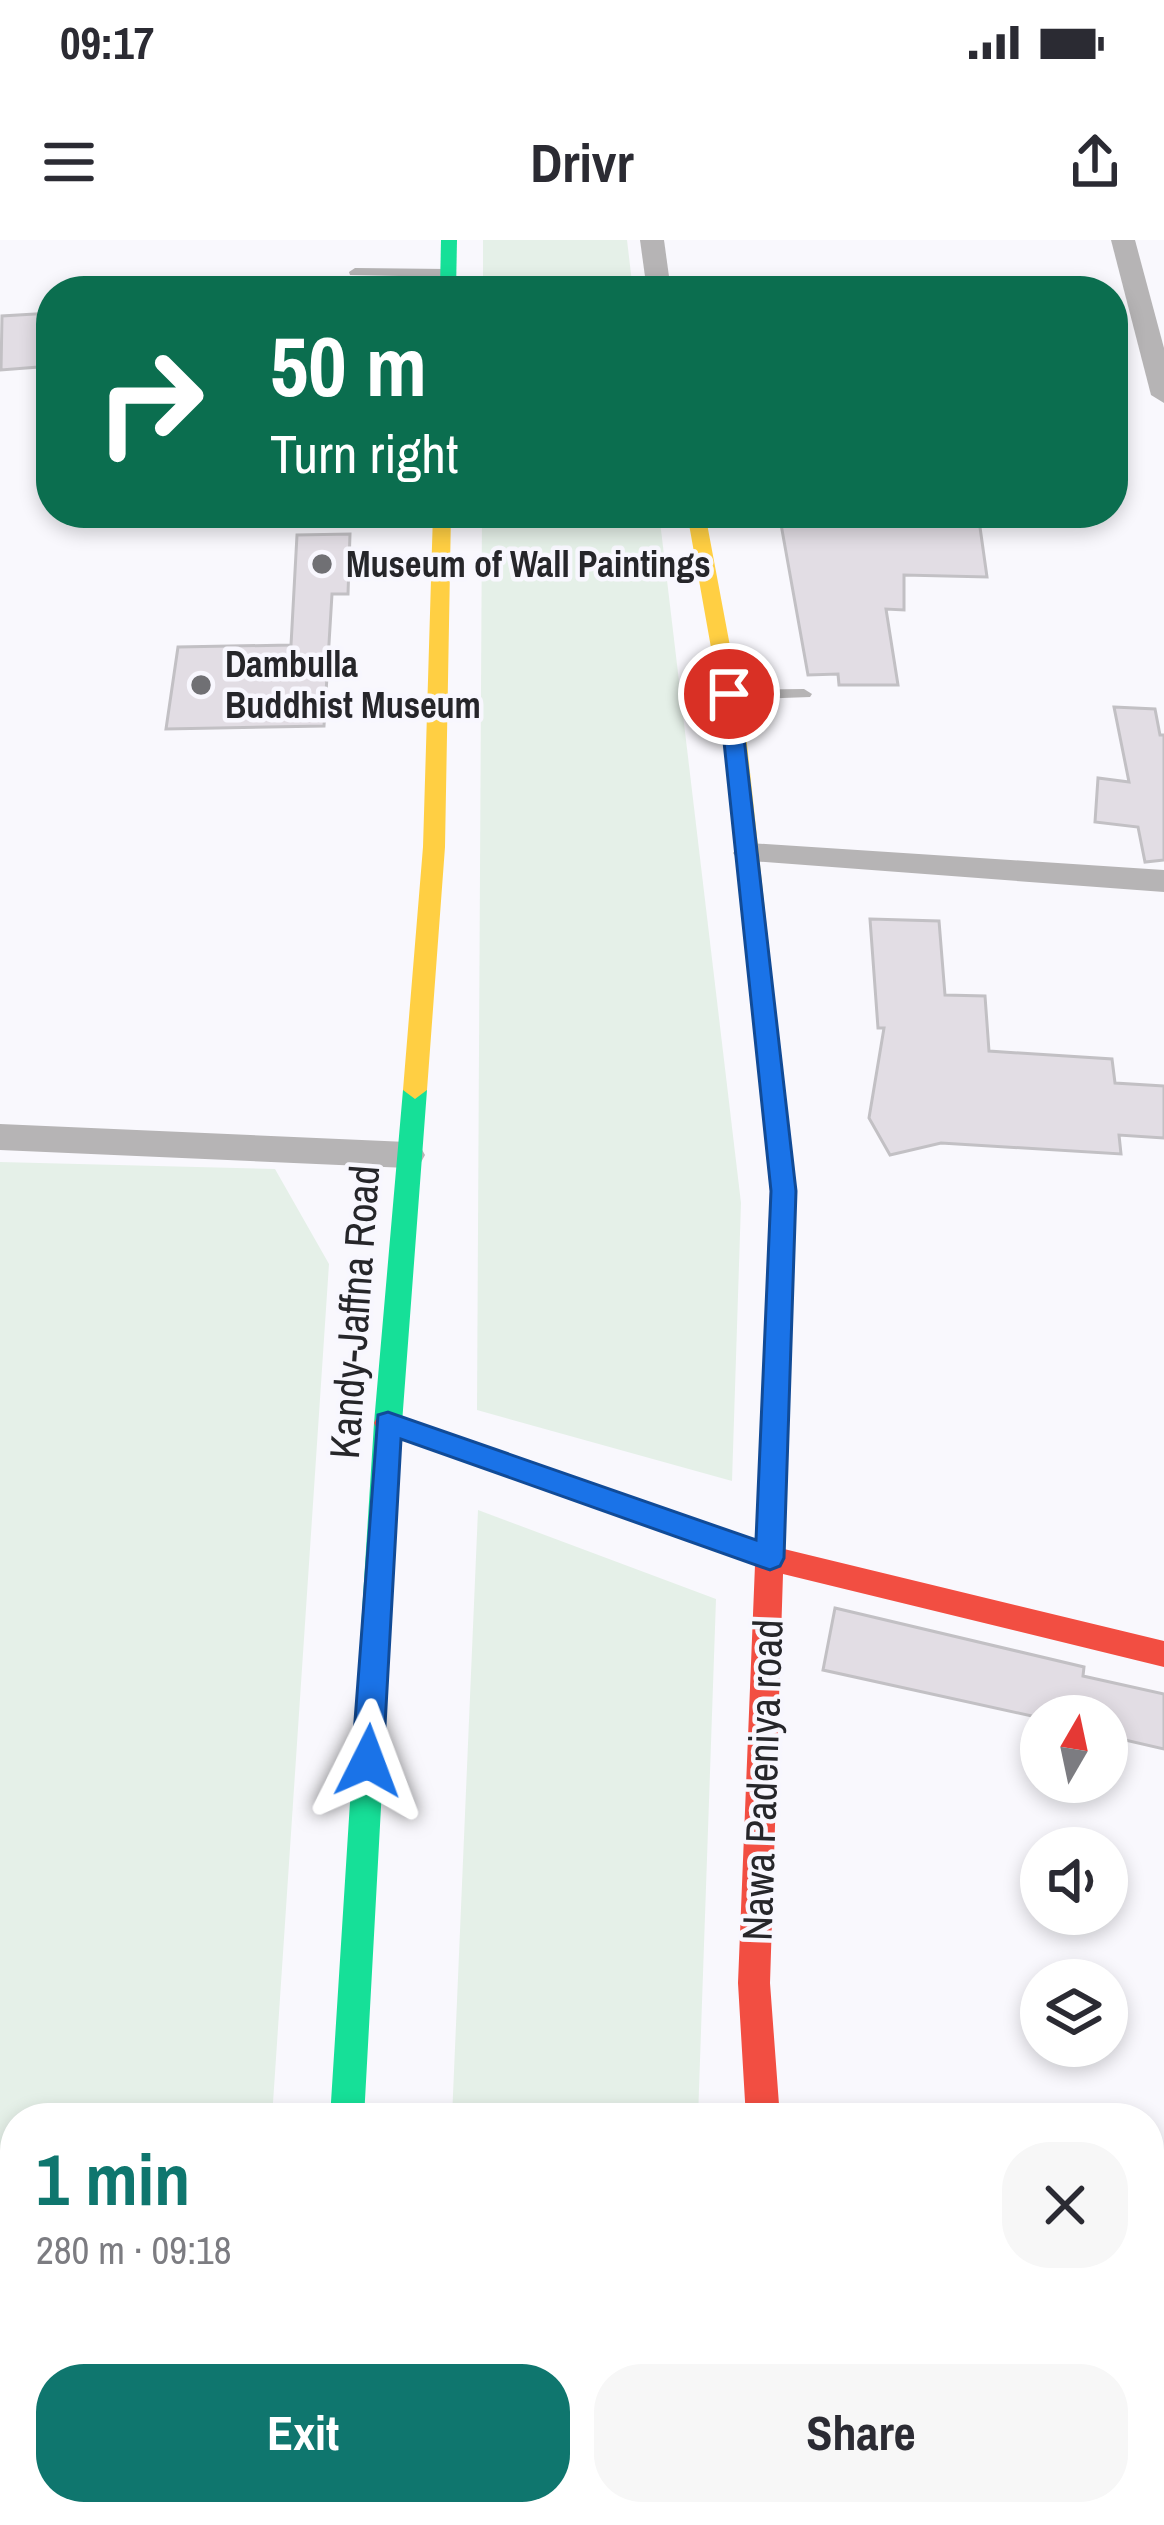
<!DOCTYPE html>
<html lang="en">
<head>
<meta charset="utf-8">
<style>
	body { margin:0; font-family:"Archivo Narrow",sans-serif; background:#f7f7f7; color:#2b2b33; height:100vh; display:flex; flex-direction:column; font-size:45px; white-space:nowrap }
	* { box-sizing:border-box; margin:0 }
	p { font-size:39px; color:#7c7c81 }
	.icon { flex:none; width:66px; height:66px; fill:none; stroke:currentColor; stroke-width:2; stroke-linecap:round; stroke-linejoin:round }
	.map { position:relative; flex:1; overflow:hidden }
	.details { position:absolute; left:0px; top:1863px; width:1164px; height:423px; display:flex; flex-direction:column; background:#fff; border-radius:48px 48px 0 0; box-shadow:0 6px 18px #0003 }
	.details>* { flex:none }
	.hud { position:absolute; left:36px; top:36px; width:1092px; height:252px; border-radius:48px; box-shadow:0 6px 18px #0003; background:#0b6e4f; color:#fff; overflow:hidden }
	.needle { width:78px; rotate:9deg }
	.tools { position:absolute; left:1020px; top:1455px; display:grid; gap:24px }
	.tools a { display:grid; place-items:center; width:108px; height:108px; border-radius:50%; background:#fff; box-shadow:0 6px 18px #0003; font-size:60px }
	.pin { position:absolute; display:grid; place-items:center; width:102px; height:102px; color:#fff; margin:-51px; border:6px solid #fff; border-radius:50%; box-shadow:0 3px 12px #0007 }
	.me { position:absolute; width:132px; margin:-66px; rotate:3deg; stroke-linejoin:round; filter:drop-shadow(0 0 9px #0008) }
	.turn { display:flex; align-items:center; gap:42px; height:252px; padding:0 36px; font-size:54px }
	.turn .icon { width:156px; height:156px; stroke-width:2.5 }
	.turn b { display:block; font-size:84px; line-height:102px }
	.round { display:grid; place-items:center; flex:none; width:126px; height:126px; border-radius:48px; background:#f7f7f7 }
	.summary { display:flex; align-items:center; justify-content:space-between; height:204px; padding:0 36px }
	h1 { font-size:72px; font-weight:700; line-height:90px; color:#0f766e }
	.cta { display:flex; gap:24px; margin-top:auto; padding:24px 36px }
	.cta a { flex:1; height:138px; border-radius:48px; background:#0f766e; color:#fff; font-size:48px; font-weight:700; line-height:138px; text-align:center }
	.cta a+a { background:#f7f7f7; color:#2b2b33 }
	.status { display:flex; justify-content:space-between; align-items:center; height:84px; padding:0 60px; background:#fff; direction:ltr }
	.status svg { height:33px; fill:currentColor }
	header { display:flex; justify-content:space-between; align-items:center; height:156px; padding:0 36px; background:#fff; font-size:54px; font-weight:700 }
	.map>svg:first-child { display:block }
	.green { fill:#e5f0e8 }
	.building { fill:#e2dde4; stroke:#c2c0c4; stroke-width:3 }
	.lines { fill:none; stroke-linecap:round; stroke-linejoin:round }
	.lane { fill:#b6b4b5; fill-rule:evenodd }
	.street { fill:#b6b4b5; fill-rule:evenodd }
	.fast { fill:#16e098; fill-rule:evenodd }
	.slow { fill:#ffcf43; fill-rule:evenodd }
	.jam { fill:#f24e42; fill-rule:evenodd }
	.route { fill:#1a73e8; stroke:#114b97; stroke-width:3 }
	.poi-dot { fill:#707074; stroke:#f8f7fe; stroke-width:4.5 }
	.labels { text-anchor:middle; stroke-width:9; stroke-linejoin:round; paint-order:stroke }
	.far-poi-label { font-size:36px; font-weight:bold; fill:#26262a; stroke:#f8f7fe; text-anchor:start }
	.street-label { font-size:42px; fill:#26262a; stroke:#f8f7fe }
</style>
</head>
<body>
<div class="status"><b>09:17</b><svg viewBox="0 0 49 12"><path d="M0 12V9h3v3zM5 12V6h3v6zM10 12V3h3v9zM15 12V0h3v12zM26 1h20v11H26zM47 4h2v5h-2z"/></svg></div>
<header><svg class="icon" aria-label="menu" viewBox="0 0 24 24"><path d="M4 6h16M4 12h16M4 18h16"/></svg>Drivr<svg class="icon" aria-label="share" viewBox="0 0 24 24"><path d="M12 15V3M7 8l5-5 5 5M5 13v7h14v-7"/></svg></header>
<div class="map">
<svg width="1164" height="2285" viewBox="0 0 1164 2285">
	<rect width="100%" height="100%" fill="#f9f8fd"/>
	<!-- green -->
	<g class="green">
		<path d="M483,0h144l6,51h-150z"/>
		<path d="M482,273h177l82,690 -9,278 -255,-71z"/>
		<path d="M0,922l275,7 54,95 -57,854h-257v393h230l-1,14h-244z"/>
		<path d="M478,1270l238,89 -18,519h-246z"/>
		<path d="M436,2271h249l-1,14h-249z"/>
	</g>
	<!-- building -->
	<g class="building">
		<path d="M51,73v53l-50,4 1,-54z"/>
		<path d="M779,273h199l9,64 -83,-2v35l-18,-1 12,76h-59l-1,-11 -30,1z"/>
		<path d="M350,294l-2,60h-16l-8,132 -158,3 12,-82 113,-2 6,-110z"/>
		<path d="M1114,467l41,2 5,26h4v125l-19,2 -7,-35 -43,-5 3,-44 31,4z"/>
		<path d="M870,679l69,2 6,74 40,1 4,55 123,8 3,24 49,3v52l-45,-3 2,19 -180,-11 -51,12 -21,-37 15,-90h-6z"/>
		<path d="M835,1368l249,59 -1,9 81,18v55l-52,-12 -5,-21 -66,2 -218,-48z"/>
	</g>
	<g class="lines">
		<!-- lane -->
		<g class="lane">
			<path d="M355,28l93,1 6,4 -6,4 -98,-2 -1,-3z"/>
			<path d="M804,449l8,5 -2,3 -81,3 -8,-5 8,-5z"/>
		</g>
		<!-- street -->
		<g class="street">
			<path d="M640,0h24l7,51h-24z"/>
			<path d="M1111,0h24l29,108v55l-13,-8z"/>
			<path d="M749,603l415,27v22l-426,-32 -5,-7 5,-7z"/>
			<path d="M0,884l407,18 13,4 5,9 -5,9 -13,4 -407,-18z"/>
			<path d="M760,2271h54l1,14h-54z"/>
		</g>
		<!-- fast -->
		<g class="fast">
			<path d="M441,0h16l-1,51h-16z"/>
			<path d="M415,841l12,9 -25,333 -38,695h-34l44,-695 29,-333z"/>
			<rect x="304" y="2271" width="38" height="14"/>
		</g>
		<!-- slow -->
		<g class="slow">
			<path d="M433,273h18l-6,334 -18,243 -12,9 -12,-9 20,-243z"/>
			<path d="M687,273h18l40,213 35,323 -12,9 -12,-9 -31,-323z"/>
		</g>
		<!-- jam -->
		<path class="jam" d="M768,800l12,9 16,142 -12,358 380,92v26l-381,-93 -13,409 10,135h-34l-8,-135 17,-418 -377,-134 -4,-8 4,-8 10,-3 368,129 14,-350 -14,-142z"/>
	</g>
	<!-- route -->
	<path class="route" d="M729,448l10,6 57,497 -12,367 -4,8 -10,4 -369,-131 -18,322 -5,10 -10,4 -11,-4 -5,-10 26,-346 10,-3 368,128 15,-349 -52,-497z"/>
	<!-- markers -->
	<g class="poi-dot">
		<circle cx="322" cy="324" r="12"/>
		<circle cx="201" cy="445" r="12"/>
	</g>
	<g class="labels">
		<!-- far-poi labels -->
		<g class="far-poi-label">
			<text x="346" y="337">Museum of Wall Paintings</text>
			<text x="225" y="437">Dambulla<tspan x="225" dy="41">Buddhist Museum</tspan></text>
		</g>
		<!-- street labels -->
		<g class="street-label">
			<text transform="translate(354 1072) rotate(-86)" y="15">Kandy-Jaffna Road</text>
			<text transform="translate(762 1540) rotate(-88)" y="15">Nawa Padeniya road</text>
		</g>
	</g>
</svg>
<div class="tools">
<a><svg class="needle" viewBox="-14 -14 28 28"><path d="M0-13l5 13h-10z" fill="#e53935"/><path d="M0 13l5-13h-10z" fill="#7c7c81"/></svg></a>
<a><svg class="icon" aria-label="sound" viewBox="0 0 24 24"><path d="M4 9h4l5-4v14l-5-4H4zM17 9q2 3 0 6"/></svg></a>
<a><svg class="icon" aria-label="layers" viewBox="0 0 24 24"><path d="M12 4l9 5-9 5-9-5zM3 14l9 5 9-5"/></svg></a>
</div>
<div class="pin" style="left:729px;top:454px;background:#d93025"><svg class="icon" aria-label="arrive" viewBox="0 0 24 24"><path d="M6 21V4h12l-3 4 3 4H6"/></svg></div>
<svg class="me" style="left:368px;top:1521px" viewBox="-20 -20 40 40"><path d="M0-17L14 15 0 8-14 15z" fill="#1a73e8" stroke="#fff" stroke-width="4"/></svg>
<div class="hud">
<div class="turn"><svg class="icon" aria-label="right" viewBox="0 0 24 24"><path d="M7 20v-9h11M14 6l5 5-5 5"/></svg><div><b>50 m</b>Turn right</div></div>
</div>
<section class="details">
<div class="summary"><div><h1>1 min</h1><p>280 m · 09:18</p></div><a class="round"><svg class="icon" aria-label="close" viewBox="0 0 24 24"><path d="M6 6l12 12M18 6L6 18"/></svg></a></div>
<div class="cta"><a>Exit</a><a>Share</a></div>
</section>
</div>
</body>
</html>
